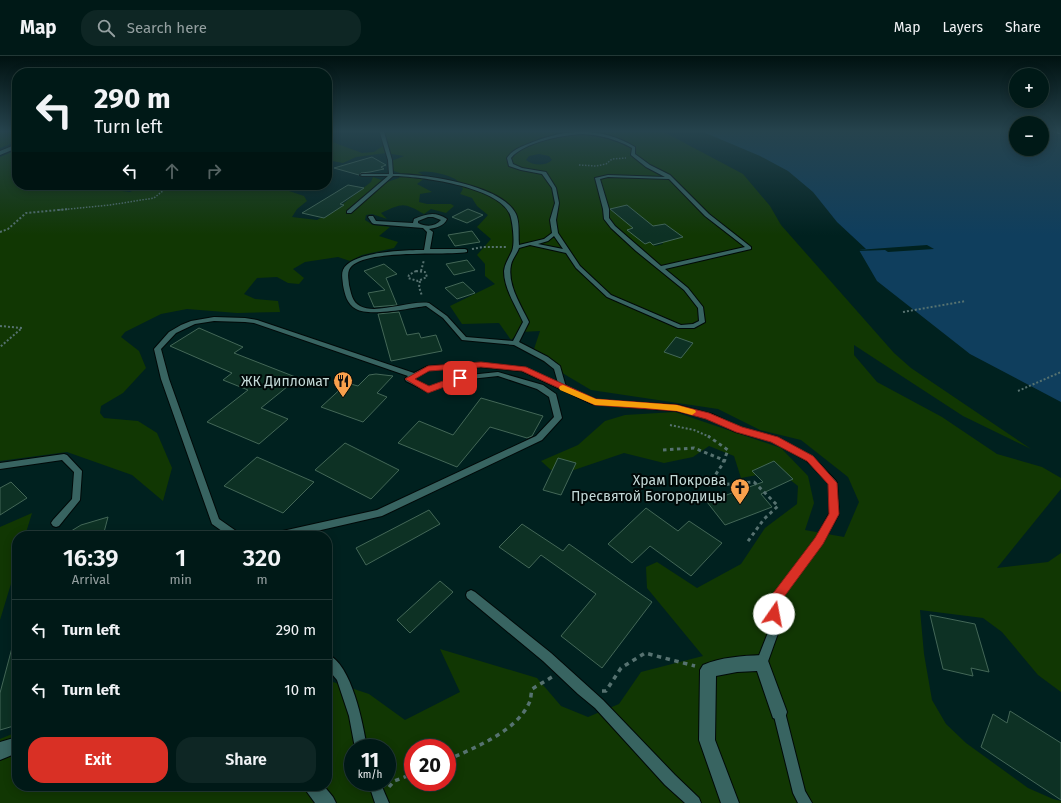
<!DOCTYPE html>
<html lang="en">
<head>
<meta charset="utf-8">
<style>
	body { margin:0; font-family:"Fira Sans",sans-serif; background:#0e2624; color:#f1f3f6; height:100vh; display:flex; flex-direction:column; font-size:15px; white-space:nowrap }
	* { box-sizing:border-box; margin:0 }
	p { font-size:13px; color:#95a0a1 }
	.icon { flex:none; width:22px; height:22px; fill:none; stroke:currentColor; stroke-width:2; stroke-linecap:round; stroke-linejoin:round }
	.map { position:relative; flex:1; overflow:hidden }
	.sheet { position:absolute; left:12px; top:475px; width:320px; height:260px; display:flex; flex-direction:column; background:#001917; border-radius:16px; box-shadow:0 2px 10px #0003,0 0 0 1px #223836 }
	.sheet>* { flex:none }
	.hud { position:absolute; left:12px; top:12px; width:320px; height:122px; border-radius:16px; box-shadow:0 2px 10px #0003,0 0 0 1px #223836; background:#001917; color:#f1f3f6; overflow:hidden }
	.fabs { position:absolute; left:1009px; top:12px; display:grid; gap:8px }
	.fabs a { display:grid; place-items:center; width:40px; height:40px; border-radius:50%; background:#001917; box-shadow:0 2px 10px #0003,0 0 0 1px #223836; font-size:20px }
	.speed { position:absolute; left:344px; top:683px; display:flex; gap:8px; font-size:20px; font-weight:700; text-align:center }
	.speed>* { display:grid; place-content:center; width:52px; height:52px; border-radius:50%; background:#001917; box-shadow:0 2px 10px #0003,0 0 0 1px #223836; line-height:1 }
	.speed small { font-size:10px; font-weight:400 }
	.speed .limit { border:6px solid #d22; background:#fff; color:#111 }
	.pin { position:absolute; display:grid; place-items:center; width:34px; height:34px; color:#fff; margin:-17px; border-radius:8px; box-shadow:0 2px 6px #0006 }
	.me { position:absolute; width:44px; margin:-22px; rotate:12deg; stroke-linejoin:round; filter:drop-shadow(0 0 3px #0008) }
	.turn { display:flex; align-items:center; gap:14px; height:84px; padding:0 16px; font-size:18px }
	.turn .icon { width:52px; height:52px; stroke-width:2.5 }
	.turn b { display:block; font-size:28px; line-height:34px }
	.lanes { display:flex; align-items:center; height:38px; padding:0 16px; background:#0003; justify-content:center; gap:20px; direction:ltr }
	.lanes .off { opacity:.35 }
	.eta { display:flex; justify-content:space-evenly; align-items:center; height:68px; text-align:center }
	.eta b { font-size:24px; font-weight:600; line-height:28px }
	.action { display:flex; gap:8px; margin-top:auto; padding:8px 16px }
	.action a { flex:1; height:46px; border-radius:16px; background:#d93025; color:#fff; font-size:16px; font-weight:600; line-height:46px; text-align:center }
	.action a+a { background:#0e2624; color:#f1f3f6 }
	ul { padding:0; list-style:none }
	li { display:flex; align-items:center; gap:12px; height:60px; padding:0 16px; border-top:1px solid #223836 }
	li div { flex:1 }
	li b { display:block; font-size:15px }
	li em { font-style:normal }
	header { display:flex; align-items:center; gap:24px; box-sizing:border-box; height:56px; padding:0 20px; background:#001917; border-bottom:1px solid #223836 }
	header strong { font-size:19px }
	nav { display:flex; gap:22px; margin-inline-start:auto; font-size:14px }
	.search { width:280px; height:36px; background:#0e2624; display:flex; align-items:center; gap:10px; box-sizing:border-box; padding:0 14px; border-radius:16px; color:#95a0a1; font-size:15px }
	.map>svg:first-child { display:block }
	.green { fill:#113703; fill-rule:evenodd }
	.water { fill:#0f3e5d }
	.pier { fill:#00211f }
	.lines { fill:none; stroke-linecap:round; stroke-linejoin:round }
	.ferry { stroke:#92cefd; stroke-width:1; stroke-dasharray:3 2; stroke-linecap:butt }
	.building { fill:#0d3124; stroke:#436757 }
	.service-casing { stroke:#000908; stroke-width:2 }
	.minor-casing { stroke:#000908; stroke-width:2 }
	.path-far3 { stroke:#567270; stroke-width:1.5; stroke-dasharray:1.5 1.5; stroke-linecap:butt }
	.path-far2 { stroke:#567270; stroke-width:2; stroke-dasharray:2 2; stroke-linecap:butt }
	.path-far1 { stroke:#567270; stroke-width:3; stroke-dasharray:3.5 3.5; stroke-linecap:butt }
	.path { stroke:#567270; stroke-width:3.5; stroke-dasharray:4.5 4.5; stroke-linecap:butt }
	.service { fill:#386461; fill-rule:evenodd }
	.minor { fill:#386461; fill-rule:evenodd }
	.route { fill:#d93025; stroke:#8d1f18 }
	.slow { fill:#f59e0b }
	.labels { text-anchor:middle; stroke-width:4; stroke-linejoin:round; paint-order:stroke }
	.poi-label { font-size:14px; fill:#c3d9d7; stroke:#000908; text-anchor:end }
</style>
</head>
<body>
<header>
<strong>Map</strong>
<div class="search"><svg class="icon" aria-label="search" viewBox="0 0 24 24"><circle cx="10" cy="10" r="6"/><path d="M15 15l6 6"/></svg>Search here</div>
<nav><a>Map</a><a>Layers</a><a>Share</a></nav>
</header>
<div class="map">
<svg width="1061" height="747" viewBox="0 0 1061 747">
	<rect width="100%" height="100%" fill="#00211f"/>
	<!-- green -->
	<g class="green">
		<path d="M0,75h17v10l-17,7z"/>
		<path d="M384,75h278l81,43 27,32 11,19 113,128 17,15 120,81 -68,-33 -109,-71v10l23,27 65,35 55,37 45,13 19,11v11l-64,79 51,-6 13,-9v139l-23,-17 -36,-43 -19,-14 -63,-8 4,44 8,46 14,24 20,19 62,45 25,11 8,2v2h-1061v-64l17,-7v54h310v-106l42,14 36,26 55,-28 -20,-43 97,29 24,28 27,11 31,-13 22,-32 62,-16 -56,-68 -1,-21 11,-5 40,26 44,-24 24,-36 32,-24 1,-18 -19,-15 -38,7 -7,-22 -25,-10 -16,11 -29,6 -40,-10 -53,18 -20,-1 -10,-9 37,-16 27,-24 20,-6 50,-3 106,36 27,28 6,27 -9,27 39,7 15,-35 -11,-25 -47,-37 -41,-10 -42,-21 -127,-19 -59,-35 8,-24 -19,1 -10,8 -12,-17 -37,1 -12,-18 45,-22 -10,-8v-12l-8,-9 14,-16 -14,-12 11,-12 -11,-9 -5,-8 -12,-4 3,-5c-2,-3 -4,-8 -8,-10 -9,-5 -28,-9 -37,-7l8,5 -9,7 15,8 -12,2 -1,8 8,2h24l3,2 -8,7 -15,-4 -7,5c-21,-12 -21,-11 -43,-1l6,6 -15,-5 -6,1 -1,5 8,5 17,2 -11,9 19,6 -4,6 -32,7 -12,6 -12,-4 -33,5 -12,7 11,9 -5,6 -11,-1 -11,-6 -20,1 -13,16 11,5 23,2 2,11 -43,1 -50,-4 -26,5 -36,18 -4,5 18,14 7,17 -23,25 -22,13 -1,7 4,5 34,3 19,12 15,35 -9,33 -31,-26 -65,-23 -67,9v-304l17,-7v35h115l-10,6 8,1 11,-6 -7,-1h152v5l18,6 3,5 -10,8 -5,8 25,3 18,-10 36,-28 2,-5 14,5 12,-4 1,-5 -9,-3 -2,-8 15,-6 -18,-3 -30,4 -13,6 -16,-3v-20l35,13 12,-1 13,-9 -5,-5 3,-5zM539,98l10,2 3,4c-6,6 -19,6 -26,0l3,-4zM665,168l18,13 -21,5 1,2 -8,2 -5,-4 -5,2 -17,-14 11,-3 2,2zM353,692h34v34h-34zM413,692h34v34h-34z"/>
		<path d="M32,457l-7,23h-8v28l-17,56v-93z"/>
	</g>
	<!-- water -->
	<path class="water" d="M701,75h315v18h26v-18h19v271l-91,-48 -93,-73 -18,-31 7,-1 -29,-27 -24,-30 -25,-21 -28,-15z"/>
	<!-- pier -->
	<path class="pier" d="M927,189l7,4 -46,3 -3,-2 -27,1 -1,-1z"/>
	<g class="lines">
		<!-- ferry -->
		<path class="ferry" d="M1052,75l9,3"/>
	</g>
	<!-- building -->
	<g class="building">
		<path d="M372,101l14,8 -5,2 3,2 -14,3 -9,1 -2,2 -25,-7z"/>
		<path d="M348,129l16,3 -24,16 4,1 -20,13 -22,-5z"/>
		<path d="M627,149l26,21 12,-2 18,13 -30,8 -3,-3 -5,2 -18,-14 6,-2 -23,-19z"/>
		<path d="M468,153l15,6 -16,8 -15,-6z"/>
		<path d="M472,175l8,11 -25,4 -7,-11z"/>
		<path d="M467,204l8,10 -21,5 -8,-11z"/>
		<path d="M384,208l13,10 -11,4 11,27 -23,2 -6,-14 17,-3 -21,-19z"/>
		<path d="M463,226l12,11 -18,6 -12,-11z"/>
		<path d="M399,256l8,23 12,-2 2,5 15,-3 6,16 -51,10 -13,-47z"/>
		<path d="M199,272l44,19 -9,6 64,25 -37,30 27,11 -29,25 -52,-22 41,-32 -25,-10 9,-7 -62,-27z"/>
		<path d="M676,281l17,6 -12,15 -17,-6z"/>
		<path d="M376,318l17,2 -16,17 10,4 -24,25 -42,-15 26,-24 11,3 11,-11z"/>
		<path d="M481,342l62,18 -11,20 -5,2 -37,-11 -33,40 -59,-24 21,-22 34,14z"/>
		<path d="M345,387l54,27 -28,29 -56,-29z"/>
		<path d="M257,401l57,25 -31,31 -59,-27z"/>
		<path d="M558,402l18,5 -15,32 -18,-5z"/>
		<path d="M774,405l19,18 -32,15 11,13 -47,18 -18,-23 56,-20 -11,-11z"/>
		<path d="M11,426l16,16 -27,17v-27z"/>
		<path d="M646,452l32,23 11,-10 33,22 -31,33 -41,-30 -18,17 -24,-19z"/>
		<path d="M429,454l11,14 -74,41 -10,-17z"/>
		<path d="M108,461l-5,19h-40l18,-11z"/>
		<path d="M522,468l41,27 6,-7 83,58 -50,66 -41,-32 35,-42 -55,-39 -12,13 -30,-21z"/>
		<path d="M440,525l13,11 -43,41 -13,-13z"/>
		<path d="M930,559l45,9 14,48 -18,-4 2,8 -30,-7z"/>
		<path d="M13,588l4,1v80l-17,5v-37z"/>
		<path d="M1010,655l51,32v57l-80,-53 12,-33 14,9z"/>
	</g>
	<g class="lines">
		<defs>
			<g id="service">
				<path d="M378,75h4l2,1 8,28 1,14c30,0 108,10 123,40 4,9 2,21 3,31l25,-6 8,-6 -2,-13 5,-17 -3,-15 -10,-14 -21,-4 -12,-4 -2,-8c6,-9 16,-12 26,-16 35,-14 69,-15 102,5v7l15,11 20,10 39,39 42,33v2l-86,20 23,19 15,19 2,15 -11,6h-16l-71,-31 -31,-29 -10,-15 -36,-8 -11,3c-2,6 -7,11 -8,17 -4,20 10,40 18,57l-10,20 29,15 12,9 6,21 30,13 81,5 35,9 29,14 36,9 36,20 23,24 1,2 2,31 -17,30 -45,60 4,21 -15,42 -4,2 -4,-2 -2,-4 15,-38 -4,-22 49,-65 13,-24v-30l-22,-23 -36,-20 -35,-9 -29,-14 -30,-7 -85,-7 -70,-33 -41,-4 -51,3 -16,9 15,8 31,-11 38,-4 45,13 13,9 6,24 -20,22 -160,76 -87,20h-22l2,-3 3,-1 99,-22 159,-74 18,-19 -5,-20 -12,-8 -39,-13 -37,4 -33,12 -22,-11 -1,-2 3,-3 -154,-53 -9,-1 -31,-1 -19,3 -19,9 -15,16 8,30 50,140 20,14 2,3h-12l-17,-12 -51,-145 -7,-30 15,-17 12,-7 10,-4 23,-4 31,1 12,2 157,53 14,-7 53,-3 42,4 35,16 -4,-14 -10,-8 -30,-16 -52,-5 -19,-22 -17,-12c-16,2 -57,11 -70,3 -9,-5 -11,-14 -13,-24 0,-4 -2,-10 0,-15 8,-19 64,-20 81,-20l3,-18 -4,-4 -49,-4 -2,-1 -4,-6 1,-1h4l3,5 37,2 1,-4c12,-5 21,-8 33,0 -3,7 -11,9 -18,10l4,3 -3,17h35l2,1v2c-21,4 -109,-4 -118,18 -2,5 0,11 0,15 2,8 3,17 11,21 16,9 51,-6 69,-3l18,13 19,21 47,4 10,-19c-7,-16 -19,-33 -19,-51 1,-8 5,-13 8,-20 3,-7 1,-25 -1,-33 -6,-31 -92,-42 -118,-42l-42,37h-4v-2l41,-35h-26l-2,-1 2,-1h27l-1,-14 -8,-27zM582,78c19,1 34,5 50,14l-1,7 15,12 19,10 -57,-2 -13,3 8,31 1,10 7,9 25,23 48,39 14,18 1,13 -6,3 -12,1 -70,-30 -31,-29 -22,-33 -2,-13 3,-17 -3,-15 -10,-16 -24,-4 -9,-4 -2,-6c13,-16 52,-23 71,-24zM608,121l61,2 36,37 40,31 -84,19 -46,-40 -6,-8v-9l-9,-30zM428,161h5l8,3c-6,7 -15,7 -23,3v-2zM554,180l9,13 -25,-5 10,-3z"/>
				<path d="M64,398l3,1 15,16 -2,29 -21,26 -3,1 -3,-1 -2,-3 2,-3 19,-21 2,-27 -12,-12 -62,9v-6z"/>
				<path d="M471,534l4,2 76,61 52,47 72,75 24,23 2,5h-16l-20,-18 -70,-77 -17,-14 -35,-33 -76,-63 -1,-3 1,-3z"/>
				<path d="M327,598c25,10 36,70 40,94h-12l-6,-32 -12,-36 -10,-12z"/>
				<path d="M779,650l4,2 2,4 20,79 7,12h-14l-5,-10 -20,-81 2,-4z"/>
				<path d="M368,726h12l9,21h-14z"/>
			</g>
			<g id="minor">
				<path d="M17,88v4l-17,7v-4z"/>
				<path d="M762,599l5,3 20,54 -2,6 -6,2 -6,-2 -16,-47 -20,1 -21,4 -1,64 24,63h-18l-22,-63 1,-70 3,-5c18,-8 39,-9 59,-10z"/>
				<path d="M17,681v16l-17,7v-18z"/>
				<path d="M304,730h20l9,11 3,6h-21l-8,-11z"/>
			</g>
		</defs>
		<!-- service casing -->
		<use href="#service" class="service-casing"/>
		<!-- minor casing -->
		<use href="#minor" class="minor-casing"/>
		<!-- path-far3 -->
		<g class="path-far3">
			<path d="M579,109l17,1 10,-2 6,-5 14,-1"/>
			<path d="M74,129c16,8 32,5 49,0"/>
			<path d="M59,154l51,-5 44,-7 10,-8 -10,-5"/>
		</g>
		<!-- path-far2 -->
		<g class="path-far2">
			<path d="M0,176l8,-3 18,-16 43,-4"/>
			<path d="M472,193l11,-2h24"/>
			<path d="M416,215l9,1 2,5 -9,4 -10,-3 1,-3z"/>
			<path d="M421,215l3,-11"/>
			<path d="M420,225l-1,6 3,9"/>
			<path d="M903,256l63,-11"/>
			<path d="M0,270l22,2 -22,19"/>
			<path d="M1018,335l43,-19"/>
			<path d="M670,369l24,5 16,7"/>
		</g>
		<!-- path-far1 -->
		<g class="path-far1">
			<path d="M663,394l31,-2 32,13"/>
			<path d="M719,429l35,-3 24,24 -14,13 -18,25"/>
			<path d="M708,430l14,-21 6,-15 -20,-14"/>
		</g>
		<!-- path -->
		<g class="path">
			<path d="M602,635h4l15,-23 24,-15 50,13"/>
			<path d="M447,704c27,-12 71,-29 83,-59 1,-3 1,-8 2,-12l20,-12"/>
			<path d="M389,731l5,-6 19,-7"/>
		</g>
		<!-- service -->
		<use href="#service" class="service"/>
		<!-- minor -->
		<use href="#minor" class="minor"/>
	</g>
	<!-- sky -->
	<linearGradient id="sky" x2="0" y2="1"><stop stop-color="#001211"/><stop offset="0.42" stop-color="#26434d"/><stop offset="1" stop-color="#26434d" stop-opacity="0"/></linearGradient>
	<rect width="1061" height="179" fill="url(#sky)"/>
	<!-- route -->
	<path class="route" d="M481,306l45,5 70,32 81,6 32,8 33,14 36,10 35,19 24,27 2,31 -16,30 -45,61 2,9 -2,4 -4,2 -4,-2 -3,-15 1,-3 47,-62 14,-24 -1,-30 -21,-23 -36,-19 -35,-10 -30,-13 -29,-8 -82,-6 -73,-34 -41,-4 -52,4 -14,8 14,7 31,-11 4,3 -1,2 -35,13 -23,-14 23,-13z"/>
	<!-- slow -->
	<path class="slow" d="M563,329l33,14 81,6 18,5 1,2 -4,3 -15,-4 -32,-3 -50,-3 -35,-15 -1,-2 1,-2z"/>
	<!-- icons -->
	<defs>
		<symbol id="restaurant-pin" viewBox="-11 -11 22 30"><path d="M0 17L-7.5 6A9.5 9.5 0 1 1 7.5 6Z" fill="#f9a04c" stroke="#000908"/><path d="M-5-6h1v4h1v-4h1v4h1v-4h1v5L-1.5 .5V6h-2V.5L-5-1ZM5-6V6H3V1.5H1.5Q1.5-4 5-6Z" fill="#111"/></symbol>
		<symbol id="church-pin" viewBox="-11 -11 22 30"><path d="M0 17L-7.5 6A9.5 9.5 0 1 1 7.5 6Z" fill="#f9a04c" stroke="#000908"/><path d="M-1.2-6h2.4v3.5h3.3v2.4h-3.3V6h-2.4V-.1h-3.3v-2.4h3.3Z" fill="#111"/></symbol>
	</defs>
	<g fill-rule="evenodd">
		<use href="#restaurant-pin" x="332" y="314" width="22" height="30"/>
		<use href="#church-pin" x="729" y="421" width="22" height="30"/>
	</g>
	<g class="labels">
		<!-- poi labels -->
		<g class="poi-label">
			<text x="329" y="330">ЖК Дипломат</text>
			<text x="726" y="429">Храм Покрова<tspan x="726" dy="16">Пресвятой Богородицы</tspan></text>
		</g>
	</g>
</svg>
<div class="fabs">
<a>+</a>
<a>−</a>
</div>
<div class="speed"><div>11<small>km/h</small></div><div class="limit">20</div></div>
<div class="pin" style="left:460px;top:322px;background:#d93025"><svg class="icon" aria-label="arrive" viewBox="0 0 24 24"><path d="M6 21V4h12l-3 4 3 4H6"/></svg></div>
<svg class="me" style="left:774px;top:558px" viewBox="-20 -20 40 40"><circle r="19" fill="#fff"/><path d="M0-13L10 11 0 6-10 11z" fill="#d93025"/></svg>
<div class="hud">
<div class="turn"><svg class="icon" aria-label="left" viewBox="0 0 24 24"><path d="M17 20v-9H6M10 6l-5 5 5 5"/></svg><div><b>290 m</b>Turn left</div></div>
<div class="lanes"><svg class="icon" aria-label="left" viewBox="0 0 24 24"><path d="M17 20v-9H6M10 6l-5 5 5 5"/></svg><svg class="icon off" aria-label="ahead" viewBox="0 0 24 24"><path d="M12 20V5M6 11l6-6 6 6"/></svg><svg class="icon off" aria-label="right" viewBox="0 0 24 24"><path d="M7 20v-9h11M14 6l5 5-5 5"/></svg></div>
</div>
<section class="sheet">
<div class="eta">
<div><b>16:39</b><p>Arrival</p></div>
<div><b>1</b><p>min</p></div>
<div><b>320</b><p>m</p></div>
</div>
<ul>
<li><svg class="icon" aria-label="left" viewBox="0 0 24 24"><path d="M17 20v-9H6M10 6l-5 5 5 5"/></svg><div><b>Turn left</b></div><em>290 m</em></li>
<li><svg class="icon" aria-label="left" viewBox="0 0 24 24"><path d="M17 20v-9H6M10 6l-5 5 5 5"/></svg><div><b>Turn left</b></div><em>10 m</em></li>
</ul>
<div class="action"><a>Exit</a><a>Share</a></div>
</section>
</div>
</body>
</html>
